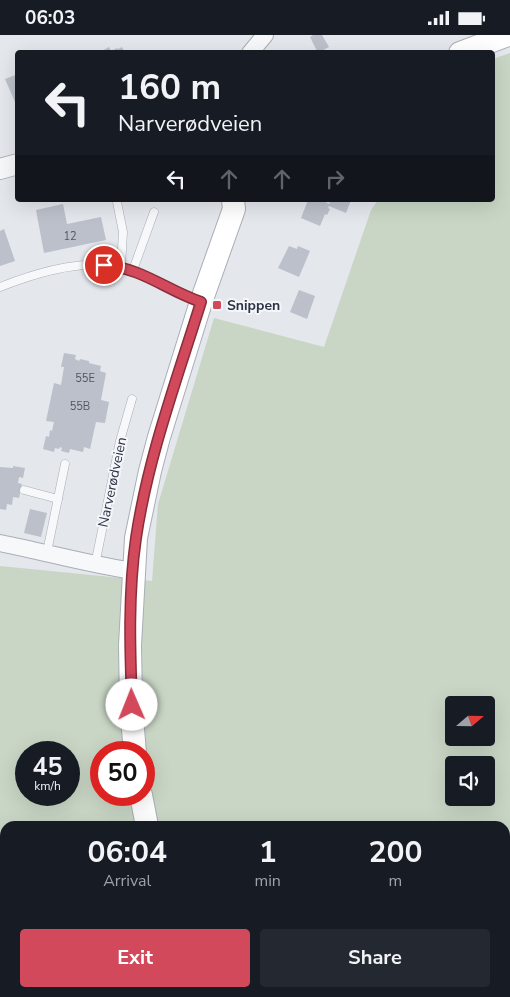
<!DOCTYPE html>
<html lang="en">
<head>
<meta charset="utf-8">
<style>
	body { margin:0; font-family:"Nunito Sans",sans-serif; background:#242831; color:#f1f3f6; height:100vh; display:flex; flex-direction:column; font-size:19px; white-space:nowrap }
	* { box-sizing:border-box; margin:0 }
	p { font-size:16px; color:#9ea1a6 }
	.icon { flex:none; width:28px; height:28px; fill:none; stroke:currentColor; stroke-width:2; stroke-linecap:round; stroke-linejoin:round }
	.map { position:relative; flex:1; overflow:hidden }
	.panel { position:absolute; left:0px; top:786px; width:510px; height:176px; display:flex; flex-direction:column; background:#171b24; border-radius:15px 15px 0 0; box-shadow:0 5px 20px #0002 }
	.panel>* { flex:none }
	.guide { position:absolute; left:15px; top:15px; width:480px; height:152px; border-radius:5px; box-shadow:0 5px 20px #0002; background:#171b24; color:#f1f3f6; overflow:hidden }
	.needle { width:32px; rotate:70deg }
	.tools { position:absolute; left:445px; top:661px; display:grid; gap:10px }
	.tools a { display:grid; place-items:center; width:50px; height:50px; border-radius:5px; background:#171b24; box-shadow:0 5px 20px #0002; font-size:25px }
	.speed { position:absolute; left:15px; top:706px; display:flex; gap:10px; font-size:25px; font-weight:700; text-align:center }
	.speed>* { display:grid; place-content:center; width:65px; height:65px; border-radius:50%; background:#171b24; box-shadow:0 5px 20px #0002; line-height:1 }
	.speed small { font-size:12px; font-weight:400 }
	.speed .limit { border:8px solid #d22; background:#fff; color:#111 }
	.pin { position:absolute; display:grid; place-items:center; width:42px; height:42px; color:#fff; margin:-21px; border:2px solid #fff; border-radius:50%; box-shadow:0 1px 5px #0007 }
	.me { position:absolute; width:55px; margin:-28px; rotate:359deg; stroke-linejoin:round; filter:drop-shadow(0 0 4px #0008) }
	.turn { display:flex; align-items:center; gap:18px; height:105px; padding:0 20px; font-size:22px }
	.turn .icon { width:65px; height:65px; stroke-width:2.5 }
	.turn b { display:block; font-size:35px; line-height:42px }
	.lanes { display:flex; align-items:center; height:48px; padding:0 20px; background:#0003; justify-content:center; gap:25px; direction:ltr }
	.lanes .off { opacity:.35 }
	.eta { display:flex; justify-content:space-evenly; align-items:center; height:85px; text-align:center }
	.eta b { font-size:30px; font-weight:700; line-height:35px }
	.action { display:flex; gap:10px; margin-top:auto; padding:10px 20px }
	.action a { flex:1; height:58px; border-radius:5px; background:#d1495b; color:#fff; font-size:20px; font-weight:700; line-height:58px; text-align:center }
	.action a+a { background:#242831; color:#f1f3f6 }
	.status { display:flex; justify-content:space-between; align-items:center; height:35px; padding:0 25px; background:#171b24; direction:ltr }
	.status svg { height:14px; fill:currentColor }
	.map>svg:first-child { display:block }
	.green { fill:#c9d6c5; fill-rule:evenodd }
	.building { fill:#bbc0ca }
	.lines { fill:none; stroke-linecap:round; stroke-linejoin:round }
	.service-casing { stroke:#a9aeb7; stroke-width:9 }
	.minor-casing { stroke:#a9aeb7; stroke-width:18 }
	.tertiary-casing { stroke:#a9aeb7; stroke-width:22 }
	.secondary-casing { stroke:#a9aeb7; stroke-width:24 }
	.service { stroke:#f7f8fa; stroke-width:8 }
	.minor { stroke:#f7f8fa; stroke-width:16 }
	.tertiary { stroke:#f7f8fa; stroke-width:20 }
	.secondary { stroke:#fff; stroke-width:22 }
	.route-casing { stroke:#882f3b; stroke-width:12 }
	.route { stroke:#d1495b; stroke-width:9 }
	.poi-dot { fill:#d1495b; stroke:#f4f6f9; stroke-width:2 }
	.labels { text-anchor:middle; stroke-width:4; stroke-linejoin:round; paint-order:stroke }
	.number-label { font-size:11px; fill:#4f5766 }
	.poi-label { font-size:14px; font-weight:bold; fill:#2b3445; stroke:#f4f6f9; text-anchor:start }
	.street-label { font-size:14px; fill:#2b3445; stroke:#f4f6f9 }
</style>
</head>
<body>
<div class="status"><b>06:03</b><svg viewBox="0 0 49 12"><path d="M0 12V9h3v3zM5 12V6h3v6zM10 12V3h3v9zM15 12V0h3v12zM26 1h20v11H26zM47 4h2v5h-2z"/></svg></div>
<div class="map">
<svg width="510" height="962" viewBox="0 0 510 962">
	<rect width="100%" height="100%" fill="#e4e7ec"/>
	<!-- green -->
	<path class="green" d="M510,18v944h-43l-4,-4h42v-167h-500v167h433l-6,4h-432v-431l152,15 6,-77 56,-186 110,29 47,-137 7,-10h114l1,-141zM454,670h32v32h-32zM26,718h43v42h-43zM101,718h43v42h-43zM454,730h32v32h-32z"/>
	<!-- building -->
	<g class="building">
		<path d="M313,0h9l7,12 -11,6 -8,-16z"/>
		<path d="M109,12l2,4 6,-3 1,1 4,-2 3,6h-27z"/>
		<path d="M18,39v27l-3,1 -10,-23z"/>
		<path d="M308,165h14l7,4 2,-4h20l-5,13 -17,-7 -1,2 2,1 -3,6 -2,-1 -5,12 -19,-8z"/>
		<path d="M63,169l4,20 34,-7 5,23 -62,13 -8,-43z"/>
		<path d="M4,194l11,32 -15,5v-35z"/>
		<path d="M289,211l8,3 1,-3 12,5 -11,26 -21,-9z"/>
		<path d="M299,255l16,6 -8,23 -17,-7z"/>
		<path d="M64,318l12,2 -1,4 4,2 1,-2 9,2v2l12,3 -1,5 6,2 -5,27 8,2 -4,21 -9,-1 -6,27 -6,-2 -1,5 -13,-3 -1,4 -8,-2 1,-3 -2,-1 -1,2 -4,-1 -1,4 -11,-3 3,-13 3,1 1,-7 2,1 2,-9 -8,-1 8,-38 7,2 3,-18h-3z"/>
		<path d="M13,431l12,2 -2,10 -4,-1 -1,6 4,1 -3,14 -6,-1 -1,8 -5,-1 -1,6 -6,-1v-42l13,1z"/>
		<path d="M30,474l17,4 -6,24 -17,-4z"/>
	</g>
	<g class="lines">
		<defs>
			<g id="service">
				<path d="M117,167l6,30 -2,34"/>
				<path d="M133,235l21,-58"/>
				<path d="M0,252c38,-15 94,-32 134,-16 22,9 42,22 65,31"/>
				<path d="M24,455l34,9"/>
				<path d="M47,517l18,-88"/>
				<path d="M95,530l25,-124 12,-42"/>
				<path d="M441,962l4,-4"/>
			</g>
			<g id="minor">
				<path d="M250,18l15,-18"/>
				<path d="M0,508c45,9 88,21 133,28"/>
			</g>
			<path id="tertiary" d="M0,134l18,-5"/>
			<g id="secondary">
				<path d="M460,18l48,-18"/>
				<path d="M135,718l-4,-48 -1,-60 6,-107 14,-67 9,-34 42,-135 33,-93 -1,-9"/>
				<path d="M141,760l6,31"/>
				<path d="M244,958l3,4"/>
			</g>
		</defs>
		<!-- service casing -->
		<use href="#service" class="service-casing"/>
		<!-- minor casing -->
		<use href="#minor" class="minor-casing"/>
		<!-- tertiary casing -->
		<use href="#tertiary" class="tertiary-casing"/>
		<!-- secondary casing -->
		<use href="#secondary" class="secondary-casing"/>
		<!-- service -->
		<use href="#service" class="service"/>
		<!-- minor -->
		<use href="#minor" class="minor"/>
		<!-- tertiary -->
		<use href="#tertiary" class="tertiary"/>
		<!-- secondary -->
		<use href="#secondary" class="secondary"/>
	</g>
	<g class="lines">
		<defs>
			<path id="route" d="M104,230c38,3 62,25 97,37 -24,77 -53,155 -65,236 -8,55 -6,112 -4,167"/>
		</defs>
		<!-- route casing -->
		<use href="#route" class="route-casing"/>
		<!-- route -->
		<use href="#route" class="route"/>
	</g>
	<!-- markers -->
	<rect class="poi-dot" x="212" y="265" width="10" height="10" rx="2.5"/>
	<g class="labels">
		<!-- number labels -->
		<g class="number-label">
			<text x="70" y="205">12</text>
			<text x="85" y="347">55E</text>
			<text x="80" y="375">55B</text>
		</g>
		<!-- poi labels -->
		<g class="poi-label">
			<text x="227" y="275">Snippen</text>
		</g>
		<!-- street labels -->
		<g class="street-label">
			<text transform="translate(112 447) rotate(-78)" y="5">Narverødveien</text>
		</g>
	</g>
</svg>
<div class="tools">
<a><svg class="needle" viewBox="-14 -14 28 28"><path d="M0-13l5 13h-10z" fill="#e53935"/><path d="M0 13l5-13h-10z" fill="#9ea1a6"/></svg></a>
<a><svg class="icon" aria-label="sound" viewBox="0 0 24 24"><path d="M4 9h4l5-4v14l-5-4H4zM17 9q2 3 0 6"/></svg></a>
</div>
<div class="speed"><div>45<small>km/h</small></div><div class="limit">50</div></div>
<div class="pin" style="left:104px;top:230px;background:#d93025"><svg class="icon" aria-label="arrive" viewBox="0 0 24 24"><path d="M6 21V4h12l-3 4 3 4H6"/></svg></div>
<svg class="me" style="left:132px;top:670px" viewBox="-20 -20 40 40"><circle r="19" fill="#fff"/><path d="M0-13L10 11 0 6-10 11z" fill="#d1495b"/></svg>
<div class="guide">
<div class="turn"><svg class="icon" aria-label="left" viewBox="0 0 24 24"><path d="M17 20v-9H6M10 6l-5 5 5 5"/></svg><div><b>160 m</b>Narverødveien</div></div>
<div class="lanes"><svg class="icon" aria-label="left" viewBox="0 0 24 24"><path d="M17 20v-9H6M10 6l-5 5 5 5"/></svg><svg class="icon off" aria-label="ahead" viewBox="0 0 24 24"><path d="M12 20V5M6 11l6-6 6 6"/></svg><svg class="icon off" aria-label="ahead" viewBox="0 0 24 24"><path d="M12 20V5M6 11l6-6 6 6"/></svg><svg class="icon off" aria-label="right" viewBox="0 0 24 24"><path d="M7 20v-9h11M14 6l5 5-5 5"/></svg></div>
</div>
<section class="panel">
<div class="eta">
<div><b>06:04</b><p>Arrival</p></div>
<div><b>1</b><p>min</p></div>
<div><b>200</b><p>m</p></div>
</div>
<div class="action"><a>Exit</a><a>Share</a></div>
</section>
</div>
</body>
</html>
